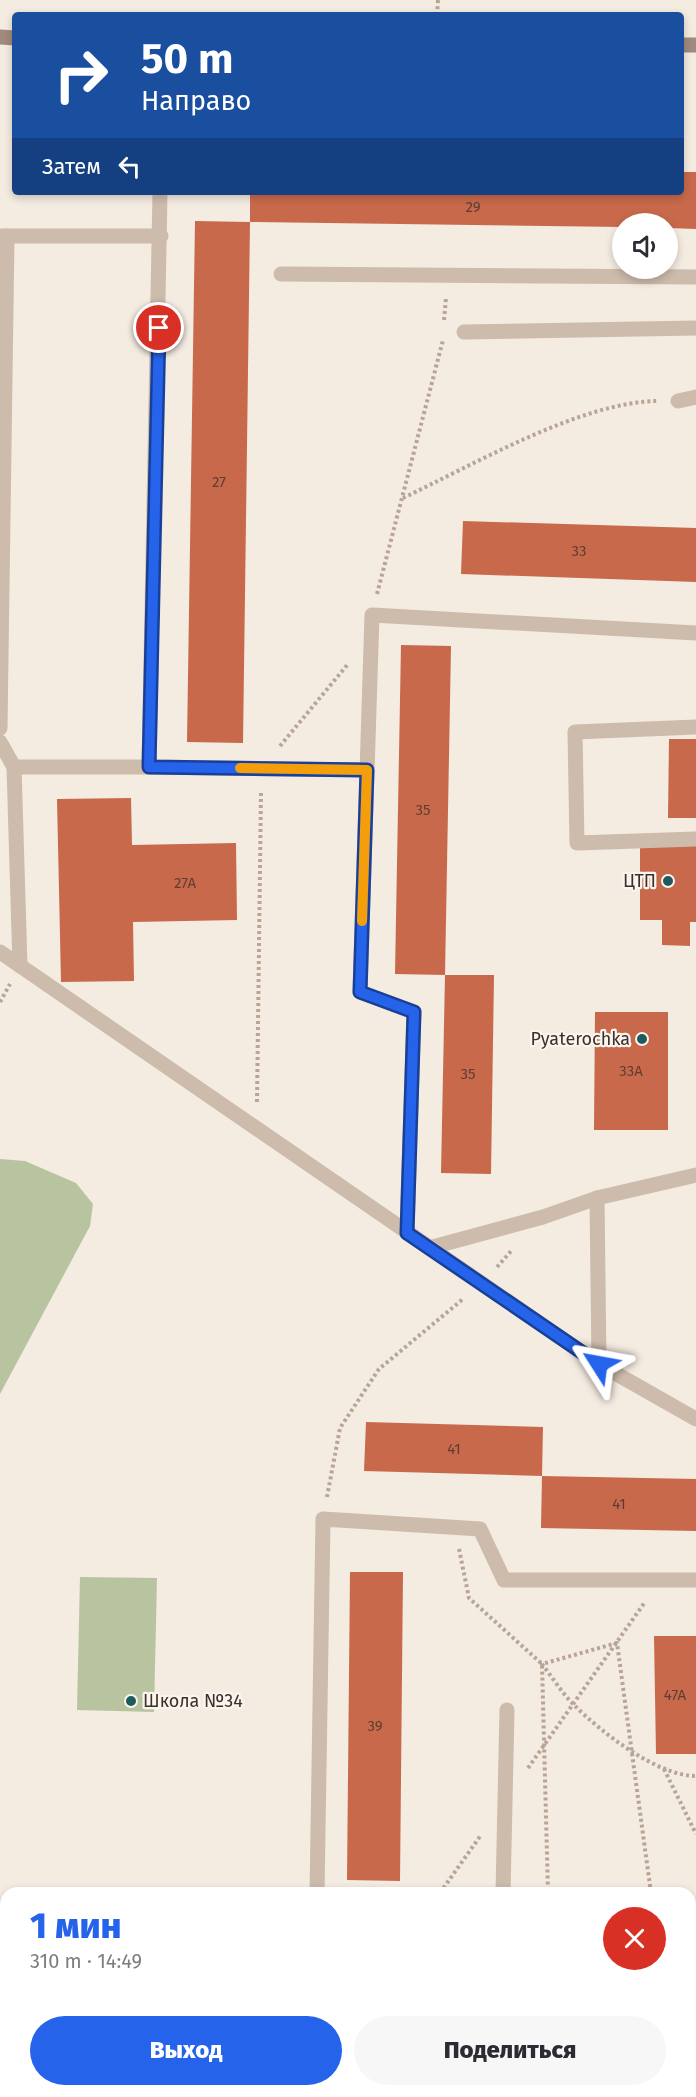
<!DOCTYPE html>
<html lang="ru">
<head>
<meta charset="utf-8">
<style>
	body { margin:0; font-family:"Fira Sans",sans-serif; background:#f7f7f7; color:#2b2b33; height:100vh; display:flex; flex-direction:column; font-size:22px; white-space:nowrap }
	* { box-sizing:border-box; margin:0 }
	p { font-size:20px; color:#7c7c81 }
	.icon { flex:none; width:33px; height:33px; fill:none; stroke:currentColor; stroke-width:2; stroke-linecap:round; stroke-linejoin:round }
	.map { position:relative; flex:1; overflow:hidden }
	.drawer { position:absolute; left:0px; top:1887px; width:696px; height:210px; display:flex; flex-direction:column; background:#fff; border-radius:18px 18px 0 0; box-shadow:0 3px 9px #0003 }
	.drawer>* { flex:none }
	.guide { position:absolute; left:12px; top:12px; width:672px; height:183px; border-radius:6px; box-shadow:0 3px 9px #0003; background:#1a4fa0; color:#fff; overflow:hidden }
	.fabs { position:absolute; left:612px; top:213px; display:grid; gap:12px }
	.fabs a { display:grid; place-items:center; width:66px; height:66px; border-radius:50%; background:#fff; box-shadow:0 3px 9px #0003; font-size:30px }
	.pin { position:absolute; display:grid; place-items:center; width:51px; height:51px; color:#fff; margin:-26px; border:3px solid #fff; border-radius:50%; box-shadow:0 2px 6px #0007 }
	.me { position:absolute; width:66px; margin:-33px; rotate:304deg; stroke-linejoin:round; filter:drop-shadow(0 0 4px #0008) }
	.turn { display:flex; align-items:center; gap:21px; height:126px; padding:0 30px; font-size:27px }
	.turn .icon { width:78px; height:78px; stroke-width:2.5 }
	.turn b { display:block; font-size:42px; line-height:51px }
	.then { display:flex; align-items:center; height:57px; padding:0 30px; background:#0003; gap:12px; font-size:22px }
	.round { display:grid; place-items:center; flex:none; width:63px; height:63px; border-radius:32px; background:#f7f7f7 }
	.summary { display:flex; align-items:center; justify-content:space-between; height:102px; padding:0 30px }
	h1 { font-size:36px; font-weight:800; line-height:45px; color:#2563eb }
	.action { display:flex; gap:12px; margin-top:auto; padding:12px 30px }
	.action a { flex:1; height:69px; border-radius:36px; background:#2563eb; color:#fff; font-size:24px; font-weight:800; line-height:69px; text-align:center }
	.action a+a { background:#f7f7f7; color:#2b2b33 }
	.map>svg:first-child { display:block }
	.grass { fill:#b8c4a0 }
	.building { fill:#c8694b }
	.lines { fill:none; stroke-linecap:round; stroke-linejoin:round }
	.path { stroke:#b9a596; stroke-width:4; stroke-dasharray:3 3; stroke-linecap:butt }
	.lane { stroke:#cdbbac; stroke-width:15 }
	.secondary { stroke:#a18a7d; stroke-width:15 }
	.route-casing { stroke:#184099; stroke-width:15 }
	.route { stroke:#2563eb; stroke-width:10 }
	.slow { stroke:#f59e0b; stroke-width:10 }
	.poi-dot { fill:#1f5a5e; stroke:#fbf5ee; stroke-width:2 }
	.labels { text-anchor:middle; stroke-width:4.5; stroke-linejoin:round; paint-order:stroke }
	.number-label { font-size:15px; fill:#5e3e33 }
	.poi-label { font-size:18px; fill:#3b302b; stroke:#fbf5ee; text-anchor:end }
</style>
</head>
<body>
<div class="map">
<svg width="696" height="2097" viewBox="0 0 696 2097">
	<rect width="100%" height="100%" fill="#f4ebe1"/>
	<!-- grass -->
	<g class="grass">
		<path d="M0,1159l25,2 51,22 17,21 -3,22 -90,168z"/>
		<path d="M80,1577l77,1 -3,134 -77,-2z"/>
	</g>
	<!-- building -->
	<g class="building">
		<path d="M681,172h15v57l-28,-1v-4h-46v3l-372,-5 -7,521 -56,-1 8,-521 55,1v-30h431z"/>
		<path d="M463,521l233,7v54l-235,-8z"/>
		<path d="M401,645l50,1 -6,329 -50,-1z"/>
		<path d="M669,739h27v79h-28z"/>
		<path d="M131,798l1,47 104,-2 1,77 -104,2 1,59 -73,1 -4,-183z"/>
		<path d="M640,843h56v79h-6v24l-28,-1v-25h-22z"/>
		<path d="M445,975h49l-3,199 -50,-1z"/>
		<path d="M595,1012h73v118h-74z"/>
		<path d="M366,1422l177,5 -1,49 -178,-5z"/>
		<path d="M542,1476l154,3v52l-155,-3z"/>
		<path d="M350,1572h53l-3,309 -53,-1z"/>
		<path d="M654,1636h42v118h-40z"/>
		<rect x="690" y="1967" width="6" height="43"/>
	</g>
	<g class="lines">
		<!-- path -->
		<g class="path">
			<path d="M437,15l1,-15"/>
			<path d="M444,320l2,-22"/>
			<path d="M403,498c70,-33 178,-96 254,-97"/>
			<path d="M377,594l66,-254"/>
			<path d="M280,746l68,-82"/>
			<path d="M0,1002l10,-18"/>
			<path d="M257,1102l4,-311"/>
			<path d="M497,1267l15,-17"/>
			<path d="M327,1497l13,-69 39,-59 84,-70"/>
			<path d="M459,1549l10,49 73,66 6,229"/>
			<path d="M528,1768l117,-166"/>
			<path d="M664,1769l32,65"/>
			<path d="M440,1893l41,-58"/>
			<path d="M651,1893l-34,-250 -75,21c10,13 20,29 32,41 27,27 83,71 122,71"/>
			<path d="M0,2056h6"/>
			<path d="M690,2061h6"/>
		</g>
		<!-- lane -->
		<g class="lane">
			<path d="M0,236h161"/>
			<path d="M281,274l415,3"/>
			<path d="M464,332l232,-4"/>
			<path d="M678,401l18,-4"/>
			<path d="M696,727l-121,5 2,111 119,-4"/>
			<path d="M0,728l7,-492"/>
			<path d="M0,742l14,25"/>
			<path d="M149,767l218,3"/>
			<path d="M0,952l599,412 97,55"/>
			<path d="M20,966l-6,-199h135l11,-575"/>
			<path d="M597,1198l2,166"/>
			<path d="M407,1233l7,-221 -54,-20 12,-377 324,18"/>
			<path d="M429,1248l114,-31 54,-19 99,-23"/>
			<path d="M317,1893l6,-374 157,10 24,51h192"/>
			<path d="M503,1893l4,-183"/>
			<path d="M690,1950h6"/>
			<path d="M268,2097l5,-6"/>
		</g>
		<!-- secondary -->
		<g class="secondary">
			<path d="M0,37l15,1"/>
			<path d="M681,45h15"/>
		</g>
	</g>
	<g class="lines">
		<defs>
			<path id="route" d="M159,328l-10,439 218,3 -7,222 54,20 -7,221 192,131"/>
		</defs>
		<!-- route casing -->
		<use href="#route" class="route-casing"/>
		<!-- route -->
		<use href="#route" class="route"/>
		<!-- slow -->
		<path class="slow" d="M240,768l127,2 -5,151"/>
	</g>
	<!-- markers -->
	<g class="poi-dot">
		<circle cx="668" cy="881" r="6"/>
		<circle cx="642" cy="1039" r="6"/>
		<circle cx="131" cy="1701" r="6"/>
	</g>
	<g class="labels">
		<!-- number labels -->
		<g class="number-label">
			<text x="473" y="212">29</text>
			<text x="219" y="487">27</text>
			<text x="579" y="556">33</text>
			<text x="423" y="815">35</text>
			<text x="185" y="888">27А</text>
			<text x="631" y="1076">33А</text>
			<text x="468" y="1079">35</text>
			<text x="454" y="1454">41</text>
			<text x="619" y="1509">41</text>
			<text x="675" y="1700">47А</text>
			<text x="375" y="1731">39</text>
		</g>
		<!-- poi labels -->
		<g class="poi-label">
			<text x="656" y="887">ЦТП</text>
			<text x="630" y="1045">Pyaterochka</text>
			<text x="143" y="1707" text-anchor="start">Школа №34</text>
		</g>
	</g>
</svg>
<div class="fabs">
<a><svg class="icon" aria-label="sound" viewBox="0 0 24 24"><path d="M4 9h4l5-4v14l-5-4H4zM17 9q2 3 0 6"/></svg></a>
</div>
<div class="pin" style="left:159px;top:328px;background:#d93025"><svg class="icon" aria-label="arrive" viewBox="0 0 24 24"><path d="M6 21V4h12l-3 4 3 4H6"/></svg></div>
<svg class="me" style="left:599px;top:1364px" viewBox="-20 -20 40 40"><path d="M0-17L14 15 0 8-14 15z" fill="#2563eb" stroke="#fff" stroke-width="4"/></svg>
<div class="guide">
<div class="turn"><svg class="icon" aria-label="right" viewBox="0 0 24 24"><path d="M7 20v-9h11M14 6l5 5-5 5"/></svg><div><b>50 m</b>Направо</div></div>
<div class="then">Затем<svg class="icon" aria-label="left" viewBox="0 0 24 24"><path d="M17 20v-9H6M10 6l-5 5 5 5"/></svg></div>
</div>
<section class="drawer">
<div class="summary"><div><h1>1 мин</h1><p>310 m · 14:49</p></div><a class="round" style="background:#d93025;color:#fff"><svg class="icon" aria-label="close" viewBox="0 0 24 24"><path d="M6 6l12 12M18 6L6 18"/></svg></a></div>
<div class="action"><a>Выход</a><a>Поделиться</a></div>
</section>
</div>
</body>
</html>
